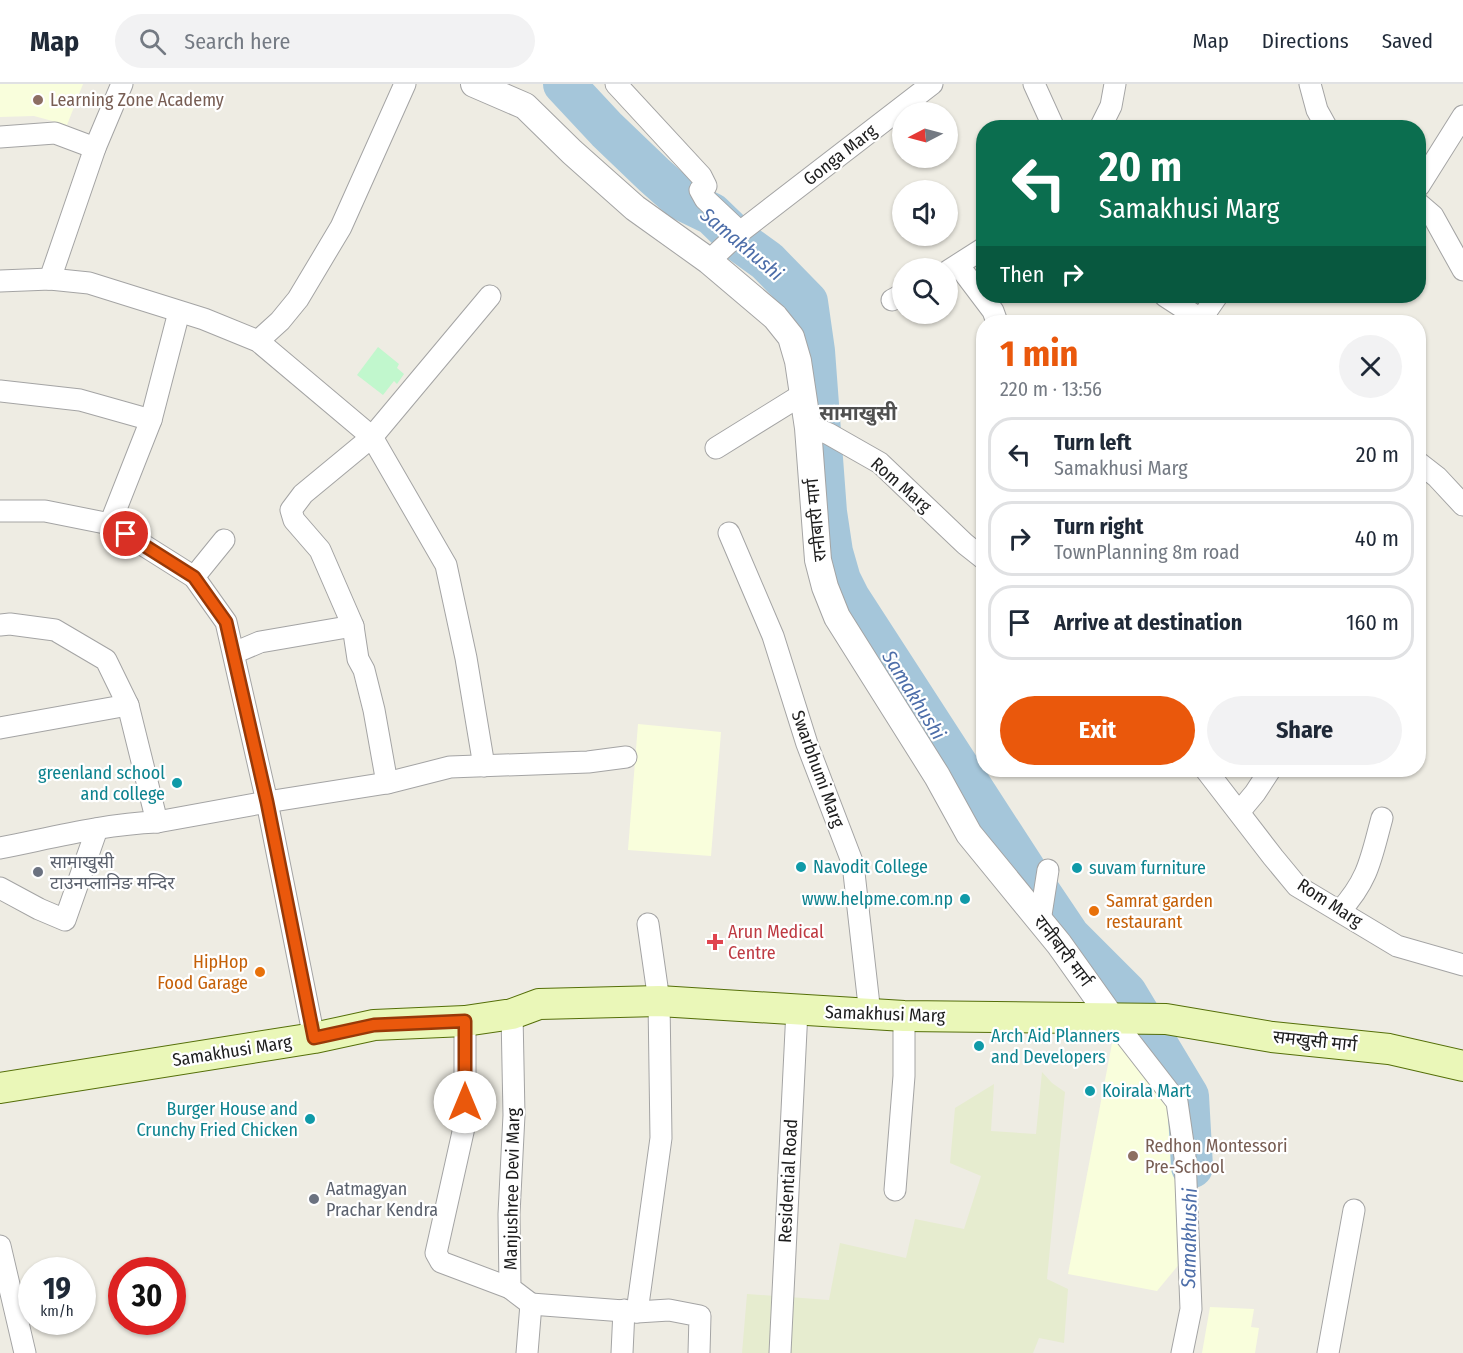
<!DOCTYPE html>
<html lang="en">
<head>
<meta charset="utf-8">
<style>
	body { margin:0; font-family:"Fira Sans Condensed","Noto Sans Devanagari",sans-serif; background:#f2f2f3; color:#1f2937; height:100vh; display:flex; flex-direction:column; font-size:22px; white-space:nowrap }
	* { box-sizing:border-box; margin:0 }
	p { font-size:20px; color:#747a83 }
	.icon { flex:none; width:33px; height:33px; fill:none; stroke:currentColor; stroke-width:2; stroke-linecap:round; stroke-linejoin:round }
	.map { position:relative; flex:1; overflow:hidden }
	.drawer { position:absolute; left:976px; top:231px; width:450px; height:462px; display:flex; flex-direction:column; background:#fff; border-radius:24px; box-shadow:0 2px 4px #0004 }
	.drawer>* { flex:none }
	.guide { position:absolute; left:976px; top:36px; width:450px; height:183px; border-radius:24px; box-shadow:0 2px 4px #0004; background:#0b6e4f; color:#fff; overflow:hidden }
	.needle { width:39px; rotate:264deg }
	.controls { position:absolute; left:892px; top:18px; display:grid; gap:12px }
	.controls a { display:grid; place-items:center; width:66px; height:66px; border-radius:50%; background:#fff; box-shadow:0 2px 4px #0004; font-size:30px }
	.speed { position:absolute; left:18px; top:1173px; display:flex; gap:12px; font-size:30px; font-weight:700; text-align:center }
	.speed>* { display:grid; place-content:center; width:78px; height:78px; border-radius:50%; background:#fff; box-shadow:0 2px 4px #0004; line-height:1 }
	.speed small { font-size:15px; font-weight:400 }
	.speed .limit { border:9px solid #d22; background:#fff; color:#111 }
	.pin { position:absolute; display:grid; place-items:center; width:51px; height:51px; color:#fff; margin:-26px; border:3px solid #fff; border-radius:50%; box-shadow:0 2px 6px #0007 }
	.me { position:absolute; width:66px; margin:-33px; rotate:0deg; stroke-linejoin:round; filter:drop-shadow(0 0 4px #0008) }
	.turn { display:flex; align-items:center; gap:21px; height:126px; padding:0 24px; font-size:27px }
	.turn .icon { width:78px; height:78px; stroke-width:2.5 }
	.turn b { display:block; font-size:42px; line-height:51px }
	.then { display:flex; align-items:center; height:57px; padding:0 24px; background:#0003; gap:12px; font-size:22px }
	.round { display:grid; place-items:center; flex:none; width:63px; height:63px; border-radius:32px; background:#f2f2f3 }
	.head { display:flex; align-items:center; justify-content:space-between; height:102px; padding:0 24px }
	h1 { font-size:36px; font-weight:700; line-height:45px; color:#ea580c }
	.primary-button { display:flex; gap:12px; margin-top:auto; padding:12px 24px }
	.primary-button a { flex:1; height:69px; border-radius:36px; background:#ea580c; color:#fff; font-size:24px; font-weight:700; line-height:69px; text-align:center }
	.primary-button a+a { background:#f2f2f3; color:#1f2937 }
	ul { padding:0; list-style:none }
	li { display:flex; align-items:center; gap:18px; height:75px; margin:0 12px 9px; padding:0 12px; border:3px solid #e0e1e3; border-radius:24px }
	li div { flex:1 }
	li b { display:block; font-size:22px }
	li em { font-style:normal }
	header { display:flex; align-items:center; gap:36px; box-sizing:border-box; height:84px; padding:0 30px; background:#fff; border-bottom:2px solid #e0e1e3 }
	header strong { font-size:28px }
	nav { display:flex; gap:33px; margin-inline-start:auto; font-size:21px }
	.search { width:420px; height:54px; background:#f2f2f3; display:flex; align-items:center; gap:15px; box-sizing:border-box; padding:0 21px; border-radius:33px; color:#747a83; font-size:22px }
	.map>svg:first-child { display:block }
	.education { fill:#f9fedc }
	.farmland { fill:#e6eccf }
	.park { fill:#c1f7cd }
	.lines { fill:none; stroke-linecap:round; stroke-linejoin:round }
	.river { stroke:#a5c6da; stroke-width:42 }
	.minor-casing { stroke:#a4a4a4; stroke-width:23 }
	.tertiary-casing { stroke:#a4a4a4; stroke-width:28 }
	.secondary-casing { stroke:#556f09; stroke-width:32 }
	.minor { stroke:#fff; stroke-width:21 }
	.tertiary { stroke:#fff; stroke-width:26 }
	.secondary { stroke:#eaf7b8; stroke-width:30 }
	.route-casing { stroke:#983908; stroke-width:15 }
	.route { stroke:#ea580c; stroke-width:10 }
	.education-dot { fill:#8d6e63; stroke:#fff; stroke-width:2 }
	.culture-dot { fill:#0f9aa8; stroke:#fff; stroke-width:2 }
	.worship-dot { fill:#6b7280; stroke:#fff; stroke-width:2 }
	.food-dot { fill:#e8710a; stroke:#fff; stroke-width:2 }
	.health-dot { fill:#e0444e; stroke:#fff; stroke-width:2 }
	.labels { text-anchor:middle; stroke-width:4.5; stroke-linejoin:round; paint-order:stroke }
	.education-label { font-size:18px; fill:#785e54; stroke:#fff; text-anchor:start }
	.street-label { font-size:18px; fill:#1d1d1d; stroke:#fff }
	.culture-label { font-size:18px; fill:#0d838f; stroke:#fff; text-anchor:start }
	.worship-label { font-size:18px; fill:#5b616d; stroke:#fff; text-anchor:start }
	.food-label { font-size:18px; fill:#c56008; stroke:#fff; text-anchor:start }
	.health-label { font-size:18px; fill:#be3a42; stroke:#fff; text-anchor:start }
	.water-label { font-size:20px; font-style:italic; fill:#4d6ea9; stroke:#fff }
	.neighbourhood-label { font-size:20px; font-weight:bold; fill:#505050; stroke:#fff }
</style>
</head>
<body>
<header>
<strong>Map</strong>
<div class="search"><svg class="icon" aria-label="search" viewBox="0 0 24 24"><circle cx="10" cy="10" r="6"/><path d="M15 15l6 6"/></svg>Search here</div>
<nav><a>Map</a><a>Directions</a><a>Saved</a></nav>
</header>
<div class="map">
<svg width="1463" height="1269" viewBox="0 0 1463 1269">
	<rect width="100%" height="100%" fill="#eeece3"/>
	<!-- education -->
	<g class="education">
		<path d="M0,0h83l-16,41 -33,-9 -34,1z"/>
		<path d="M638,640l83,8 -10,124 -83,-6z"/>
		<path d="M1114,949l57,71 10,158 -24,29 -89,-17z"/>
		<path d="M1210,1223l44,2 -3,18 8,1 -4,25h-53z"/>
	</g>
	<!-- farmland -->
	<path class="farmland" d="M1042,988l10,11 13,9 -18,187 21,10 -4,54 -25,-5 -6,15h-291l5,-59 82,6 11,-57 66,15 9,-39 49,10 17,-53 -31,-13 5,-55 39,-24 -3,47 45,3z"/>
	<!-- park -->
	<path class="park" d="M378,263l21,17 -2,4 7,6 -7,10 -3,-3 -11,14 -26,-20z"/>
	<g class="lines">
		<!-- river -->
		<path class="river" d="M564,0l43,46 47,45 27,24 31,15 30,29 25,18 40,41 7,49 12,161 6,40 8,28 9,18 191,295 29,43 57,57 62,103 4,71"/>
		<defs>
			<g id="minor">
				<path d="M616,0l85,92 5,10 -6,4 5,9 35,33"/>
				<path d="M1034,0l20,44"/>
				<path d="M1310,0l7,26 10,18"/>
				<path d="M1100,44l11,-22 4,-22"/>
				<path d="M0,53l55,-4 40,15"/>
				<path d="M1419,102l44,-70"/>
				<path d="M1419,120l14,12 30,54"/>
				<path d="M709,177l31,-29 192,-148"/>
				<path d="M959,182l34,45 4,11"/>
				<path d="M948,187l36,-23"/>
				<path d="M50,195l45,-131 27,-64"/>
				<path d="M0,197l50,-2 39,4 115,36 54,22 114,96 74,128 20,93 18,108"/>
				<path d="M1165,212l40,26"/>
				<path d="M892,216l11,-6"/>
				<path d="M1199,238l18,-26"/>
				<path d="M258,257l22,-20 18,-22 43,-72 64,-143"/>
				<path d="M0,307l80,9 71,20"/>
				<path d="M808,344h7l14,6 51,29 85,81 19,15"/>
				<path d="M716,364l87,-54"/>
				<path d="M1419,379l18,14 26,28"/>
				<path d="M0,427h45l65,13 84,53 32,45 41,180 47,236"/>
				<path d="M110,440l41,-104 28,-108"/>
				<path d="M729,449l44,103 34,108 46,120 17,150"/>
				<path d="M194,493l30,-37"/>
				<path d="M0,541l10,-1 45,6 51,30 22,45 29,117"/>
				<path d="M234,569l26,-11 93,-16"/>
				<path d="M0,644l128,-23"/>
				<path d="M1206,686l67,87 24,29 100,60 66,19"/>
				<path d="M387,699l-13,-73 -10,-40 -6,-11 -5,-33 -33,-76 -26,-30 -3,-10 12,-16 69,-57 118,-141"/>
				<path d="M1240,727l15,-18 15,-23"/>
				<path d="M0,764c51,-10 104,-24 157,-26l110,-20 120,-19 63,-16 138,-5 38,-5"/>
				<path d="M0,804l39,21 26,11 32,-91"/>
				<path d="M1340,827c29,-32 31,-53 42,-93"/>
				<path d="M1040,837l8,-51"/>
				<path d="M512,930l2,101 -5,99 1,74 21,16 -4,49"/>
				<path d="M1111,933l66,85 8,55 6,152 -9,44"/>
				<path d="M465,937v102l-29,130 5,9 69,26"/>
				<path d="M895,1106l9,-114v-60"/>
				<path d="M0,1162l25,107"/>
				<path d="M531,1220l106,8 32,-2 31,6 -1,37"/>
				<path d="M637,1228l24,-174 -2,-137 -11,-77"/>
				<path d="M622,1269l2,-43"/>
				<path d="M780,1269l17,-343"/>
				<path d="M1328,1269l26,-143"/>
			</g>
			<path id="tertiary" d="M474,0l51,22 47,46 63,56 74,53 66,56 16,20 7,24 10,67 10,132 7,27 12,30 100,159 32,58 90,110 52,73"/>
			<path id="secondary" d="M0,1004l314,-50 60,-13 91,-4 47,-7 27,-10 120,-3 245,15 262,3 106,18 117,12 74,17"/>
		</defs>
		<!-- minor casing -->
		<use href="#minor" class="minor-casing"/>
		<!-- tertiary casing -->
		<use href="#tertiary" class="tertiary-casing"/>
		<!-- secondary casing -->
		<use href="#secondary" class="secondary-casing"/>
		<!-- minor -->
		<use href="#minor" class="minor"/>
		<!-- tertiary -->
		<use href="#tertiary" class="tertiary"/>
		<!-- secondary -->
		<use href="#secondary" class="secondary"/>
	</g>
	<g class="lines">
		<defs>
			<path id="route" d="M126,450l68,43 32,45 41,180 47,236 60,-13 91,-4v81"/>
		</defs>
		<!-- route casing -->
		<use href="#route" class="route-casing"/>
		<!-- route -->
		<use href="#route" class="route"/>
	</g>
	<!-- markers -->
	<g class="education-dot">
		<circle cx="38" cy="16" r="6"/>
		<circle cx="1133" cy="1072" r="6"/>
	</g>
	<g class="culture-dot">
		<circle cx="177" cy="699" r="6"/>
		<circle cx="801" cy="783" r="6"/>
		<circle cx="1077" cy="784" r="6"/>
		<circle cx="965" cy="815" r="6"/>
		<circle cx="979" cy="962" r="6"/>
		<circle cx="1090" cy="1007" r="6"/>
		<circle cx="310" cy="1035" r="6"/>
	</g>
	<g class="worship-dot">
		<circle cx="38" cy="788" r="6"/>
		<circle cx="314" cy="1115" r="6"/>
	</g>
	<g class="food-dot">
		<circle cx="1094" cy="827" r="6"/>
		<circle cx="260" cy="888" r="6"/>
	</g>
	<path class="health-dot" d="M712 849h6v6h6v6h-6v6h-6v-6h-6v-6h6z"/>
	<g class="labels">
		<!-- education labels -->
		<g class="education-label">
			<text x="50" y="22">Learning Zone Academy</text>
			<text x="1145" y="1068">Redhon Montessori<tspan x="1145" dy="21">Pre-School</tspan></text>
		</g>
		<!-- street labels -->
		<g class="street-label">
			<text transform="translate(840 71) rotate(-38)" y="6">Gonga Marg</text>
			<text transform="translate(901 401) rotate(41)" y="6">Rom Marg</text>
			<text transform="translate(816 436) rotate(-96)" y="6">रानीबारी मार्ग</text>
			<text transform="translate(818 685) rotate(70)" y="6">Swarbhumi Marg</text>
			<text transform="translate(1330 819) rotate(33)" y="6">Rom Marg</text>
			<text transform="translate(1063 867) rotate(53)" y="6">रानीबारी मार्ग</text>
			<text transform="translate(885 930) rotate(2)" y="6">Samakhusi Marg</text>
			<text transform="translate(1315 957) rotate(6)" y="6">समखुसी मार्ग</text>
			<text transform="translate(232 967) rotate(-9)" y="6">Samakhusi Marg</text>
			<text transform="translate(788 1097) rotate(-87)" y="6">Residential Road</text>
			<text transform="translate(512 1105) rotate(-89)" y="6">Manjushree Devi Marg</text>
		</g>
		<!-- culture labels -->
		<g class="culture-label">
			<text x="165" y="695" text-anchor="end">greenland school<tspan x="165" dy="21">and college</tspan></text>
			<text x="813" y="789">Navodit College</text>
			<text x="1089" y="790">suvam furniture</text>
			<text x="953" y="821" text-anchor="end">www.helpme.com.np</text>
			<text x="991" y="958">Arch Aid Planners<tspan x="991" dy="21">and Developers</tspan></text>
			<text x="1102" y="1013">Koirala Mart</text>
			<text x="298" y="1031" text-anchor="end">Burger House and<tspan x="298" dy="21">Crunchy Fried Chicken</tspan></text>
		</g>
		<!-- worship labels -->
		<g class="worship-label">
			<text x="50" y="784">सामाखुसी<tspan x="50" dy="21">टाउनप्लानिङ मन्दिर</tspan></text>
			<text x="326" y="1111">Aatmagyan<tspan x="326" dy="21">Prachar Kendra</tspan></text>
		</g>
		<!-- food labels -->
		<g class="food-label">
			<text x="1106" y="823">Samrat garden<tspan x="1106" dy="21">restaurant</tspan></text>
			<text x="248" y="884" text-anchor="end">HipHop<tspan x="248" dy="21">Food Garage</tspan></text>
		</g>
		<!-- health labels -->
		<g class="health-label">
			<text x="728" y="854">Arun Medical<tspan x="728" dy="21">Centre</tspan></text>
		</g>
		<!-- water labels -->
		<g class="water-label">
			<text transform="translate(742 160) rotate(40)" y="7">Samakhushi</text>
			<text transform="translate(914 611) rotate(58)" y="7">Samakhushi</text>
			<text transform="translate(1189 1154) rotate(-89)" y="7">Samakhushi</text>
		</g>
		<!-- neighbourhood labels -->
		<g class="neighbourhood-label">
			<text x="858" y="336">सामाखुसी</text>
		</g>
	</g>
</svg>
<div class="controls">
<a><svg class="needle" viewBox="-14 -14 28 28"><path d="M0-13l5 13h-10z" fill="#e53935"/><path d="M0 13l5-13h-10z" fill="#747a83"/></svg></a>
<a><svg class="icon" aria-label="sound" viewBox="0 0 24 24"><path d="M4 9h4l5-4v14l-5-4H4zM17 9q2 3 0 6"/></svg></a>
<a><svg class="icon" aria-label="search" viewBox="0 0 24 24"><circle cx="10" cy="10" r="6"/><path d="M15 15l6 6"/></svg></a>
</div>
<div class="speed"><div>19<small>km/h</small></div><div class="limit">30</div></div>
<div class="pin" style="left:126px;top:450px;background:#d93025"><svg class="icon" aria-label="arrive" viewBox="0 0 24 24"><path d="M6 21V4h12l-3 4 3 4H6"/></svg></div>
<svg class="me" style="left:465px;top:1018px" viewBox="-20 -20 40 40"><circle r="19" fill="#fff"/><path d="M0-13L10 11 0 6-10 11z" fill="#ea580c"/></svg>
<div class="guide">
<div class="turn"><svg class="icon" aria-label="left" viewBox="0 0 24 24"><path d="M17 20v-9H6M10 6l-5 5 5 5"/></svg><div><b>20 m</b>Samakhusi Marg</div></div>
<div class="then">Then<svg class="icon" aria-label="right" viewBox="0 0 24 24"><path d="M7 20v-9h11M14 6l5 5-5 5"/></svg></div>
</div>
<section class="drawer">
<div class="head"><div><h1>1 min</h1><p>220 m · 13:56</p></div><a class="round"><svg class="icon" aria-label="close" viewBox="0 0 24 24"><path d="M6 6l12 12M18 6L6 18"/></svg></a></div>
<ul>
<li><svg class="icon" aria-label="left" viewBox="0 0 24 24"><path d="M17 20v-9H6M10 6l-5 5 5 5"/></svg><div><b>Turn left</b><p>Samakhusi Marg</p></div><em>20 m</em></li>
<li><svg class="icon" aria-label="right" viewBox="0 0 24 24"><path d="M7 20v-9h11M14 6l5 5-5 5"/></svg><div><b>Turn right</b><p>TownPlanning 8m road</p></div><em>40 m</em></li>
<li><svg class="icon" aria-label="arrive" viewBox="0 0 24 24"><path d="M6 21V4h12l-3 4 3 4H6"/></svg><div><b>Arrive at destination</b></div><em>160 m</em></li>
</ul>
<div class="primary-button"><a>Exit</a><a>Share</a></div>
</section>
</div>
</body>
</html>
